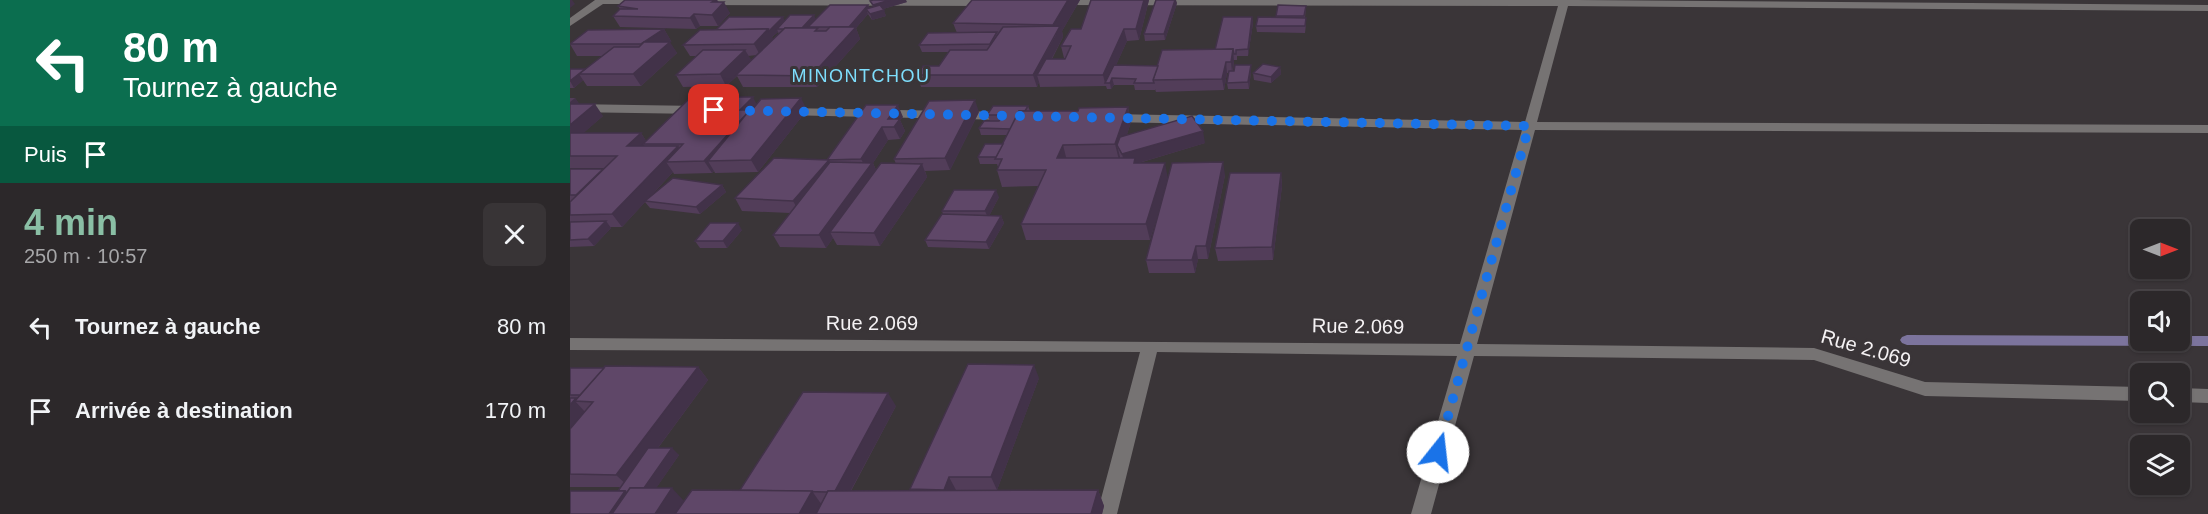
<!DOCTYPE html>
<html lang="fr">
<head>
<meta charset="utf-8">
<style>
	body { margin:0; font-family:Helvetica,sans-serif; background:#383436; color:#f1f3f6; height:100vh; display:flex; flex-direction:column; font-size:22px; white-space:nowrap }
	* { box-sizing:border-box; margin:0 }
	p { font-size:20px; color:#a6a6a8 }
	.icon { flex:none; width:33px; height:33px; fill:none; stroke:currentColor; stroke-width:2; stroke-linecap:round; stroke-linejoin:round }
	.map { position:relative; flex:1; overflow:hidden }
	.sheet { display:flex; flex-direction:column; background:#2c282a; width:570px }
	.sheet>* { flex:none }
	.top-card { background:#0b6e4f; color:#fff; overflow:hidden }
	.needle { width:39px; rotate:90deg }
	.buttons { position:absolute; left:1560px; top:219px; display:grid; gap:12px }
	.buttons a { display:grid; place-items:center; width:60px; height:60px; border-radius:9px; background:#2c282a; box-shadow:0 2px 4px #0004,0 0 0 2px #484447; font-size:30px }
	.pin { position:absolute; display:grid; place-items:center; width:51px; height:51px; color:#fff; margin:-26px; border-radius:12px; box-shadow:0 3px 9px #0006 }
	.me { position:absolute; width:66px; margin:-33px; rotate:16deg; stroke-linejoin:round; filter:drop-shadow(0 0 4px #0008) }
	.turn { display:flex; align-items:center; gap:21px; height:126px; padding:0 24px; font-size:27px }
	.turn .icon { width:78px; height:78px; stroke-width:2.5 }
	.turn b { display:block; font-size:42px; line-height:51px }
	.then { display:flex; align-items:center; height:57px; padding:0 24px; background:#0003; gap:12px; font-size:22px }
	.round { display:grid; place-items:center; flex:none; width:63px; height:63px; border-radius:9px; background:#383436 }
	.headline { display:flex; align-items:center; justify-content:space-between; height:102px; padding:0 24px }
	h1 { font-size:36px; font-weight:700; line-height:45px; color:#8abfa5 }
	ul { padding:0; list-style:none }
	li { display:flex; align-items:center; gap:18px; height:84px; padding:0 24px }
	li div { flex:1 }
	li b { display:block; font-size:22px }
	li em { font-style:normal }
	main { display:flex; flex:1; min-height:0 }
	.map>svg:first-child { display:block }
	.lines { fill:none; stroke-linecap:round; stroke-linejoin:round }
	.stream { fill:#7c749d; fill-rule:evenodd }
	.minor { fill:#767373; fill-rule:evenodd }
	.wall { fill:#523d59; fill-rule:evenodd }
	.shaded-wall { fill:#423249 }
	.building { fill:#5f4768; stroke:#423249; stroke-width:1.5 }
	.route { stroke:#1a73e8; stroke-width:10; stroke-dasharray:0 18 }
	.labels { text-anchor:middle; stroke-width:6; stroke-linejoin:round; paint-order:stroke }
	.far-neighbourhood-label { font-size:18px; letter-spacing:1.5px; fill:#7edefc; stroke:#3a3538 }
	.street-label { font-size:20px; fill:#f5f2f4; stroke:#3a3538 }
</style>
</head>
<body>
<main>
<section class="sheet">
<div class="top-card">
<div class="turn"><svg class="icon" aria-label="left" viewBox="0 0 24 24"><path d="M17 20v-9H6M10 6l-5 5 5 5"/></svg><div><b>80 m</b>Tournez à gauche</div></div>
<div class="then">Puis<svg class="icon" aria-label="arrive" viewBox="0 0 24 24"><path d="M6 21V4h12l-3 4 3 4H6"/></svg></div>
</div>
<div class="headline"><div><h1>4 min</h1><p>250 m · 10:57</p></div><a class="round"><svg class="icon" aria-label="close" viewBox="0 0 24 24"><path d="M6 6l12 12M18 6L6 18"/></svg></a></div>
<ul>
<li><svg class="icon" aria-label="left" viewBox="0 0 24 24"><path d="M17 20v-9H6M10 6l-5 5 5 5"/></svg><div><b>Tournez à gauche</b></div><em>80 m</em></li>
<li><svg class="icon" aria-label="arrive" viewBox="0 0 24 24"><path d="M6 21V4h12l-3 4 3 4H6"/></svg><div><b>Arrivée à destination</b></div><em>170 m</em></li>
</ul>
</section>
<div class="map">
<svg width="1638" height="514" viewBox="0 0 1638 514">
	<rect width="100%" height="100%" fill="#3a3538"/>
	<g class="lines">
		<!-- stream -->
		<path class="stream" d="M1337,335l233,1v4h40v-4h28v10l-301,-1 -5,-2 -2,-3 2,-3z"/>
		<!-- minor -->
		<g class="minor">
			<path d="M25,0h54l1,1 -5,3h-42l-33,22v-8z"/>
			<path d="M125,0h295l5,3 -5,3 -291,-1 -4,-1z"/>
			<path d="M489,0h519l630,5v6l-640,-5 -31,116 671,3v8l-673,-3 -58,214 337,4 111,34 215,5v14l-215,-5 -111,-36 -340,-4 -43,158h-20l46,-158 -300,-4 -40,162h-20l43,-162 -570,-2v-12l890,6 62,-214 -412,-8 -6,-4 6,-4 415,8 33,-116 -503,-1 -1,-2z"/>
			<path d="M0,104l129,2 6,4 -6,4 -129,-2z"/>
			<path d="M216,108l222,4 6,4 -6,4 -226,-5v-6z"/>
			<path d="M1610,388l28,1v14l-28,-1z"/>
		</g>
	</g>
	<!-- wall -->
	<g class="wall">
		<path d="M147,0l13,13 -12,13h-18l-4,3 -76,-2 -7,-11 7,-7 -2,-3 48,-5z"/>
		<path d="M402,0h108l-18,31 1,6 -11,22h13l1,-1h-2l-3,-12 20,-17 68,-29 -10,40 -12,1 -11,24 42,1 57,-16 37,-33 1,6 -5,33h-11v4h-3l-1,11 18,-6v6l-2,18h-21l-1,-6 2,-10h-2l-3,17 -68,2 -1,-3v1h-20l-1,-5h-20l-3,4h-4l-1,-3 -66,1 -1,-5 -2,5h-116l-4,-12 22,-9 11,-14h-28l-3,-7 38,-12 -4,-10z"/>
		<path d="M300,1l37,1 -24,7 3,7 -14,4 -4,-6 -12,14 4,11 -43,48h-74l-6,-11 -11,10 -43,1 -7,-12 20,-19h-6l-7,-11 33,-15 69,-9 31,-2 52,-14 2,3 3,-1zM208,32l1,2 -6,6 -1,-3zM187,55l-6,6 -3,-5z"/>
		<path d="M607,3l-12,37 -20,1 -1,-7z"/>
		<path d="M736,6l-1,12 1,6 -1,9 -48,-1 -1,-6 20,-9v-1z"/>
		<path d="M94,29l7,12 -2,1 8,11 -36,33h-54l-4,-6 -9,8h-4v-19l15,1 18,-14h-26l-7,-12z"/>
		<path d="M710,67l1,7 -10,9 -17,-3 -1,-7z"/>
		<path d="M0,98h5l4,6 24,12 -20,17h58l5,8 111,-37 50,6 -49,62 -43,1 -1,-2 -2,2 -38,1 -1,-2 -25,27 74,-14 4,7 -26,22 -50,-6 -5,-6 -23,25h-12l1,1 -17,18 -24,1v-78h33l1,-1h-34z"/>
		<path d="M296,105l37,12 -3,3 5,11 -5,8 -12,1 -15,23 3,7 20,-6 -2,-5 85,-47 -29,58 -25,1 2,6 -47,69 -43,-1 -4,-7 -7,10 -46,-1 -7,-12 17,-22 -48,-2 -7,-13 92,-38z"/>
		<path d="M458,106l2,5h48l50,-4 3,15 -4,12 78,9 -66,20 29,15 57,-3 -17,84h-10l-3,14h-46l-3,-13 17,-64 -13,44h-124l-5,-16 17,-38 -36,1 -5,-17 1,-3 -1,-3h-17l-2,-7 25,-13 4,-9h-26l-2,-7 11,-7 -3,-6z"/>
		<path d="M711,173l1,13 -9,74 -55,1 -3,-13z"/>
		<path d="M429,197l-10,19h12l3,7 -15,26 -61,-2 -3,-7 18,-26 -1,-3z"/>
		<path d="M172,230l-15,18h-27l-5,-7z"/>
		<path d="M128,367l10,13 -50,68 21,7 -23,33 28,13 -9,13 -57,-23 2,-4h-50v-119z"/>
		<path d="M469,378l-42,112h101l6,16 -2,8h-427l66,-24 155,-84 -45,85 60,-1 -1,-1z"/>
	</g>
	<!-- shaded-wall -->
	<g class="shaded-wall">
		<path d="M0,0h2l3,4 -5,4z"/>
		<path d="M145,0h2l3,6 4,-4 6,11 -12,13 -6,-11v-13z"/>
		<path d="M320,0h16l1,2 -31,9 -3,-6z"/>
		<path d="M498,0h12l-18,31 1,6 -20,38h-6l2,7 -2,5 -4,-12 23,-40 -3,-10z"/>
		<path d="M574,0h5l-10,40 -3,-11z"/>
		<path d="M605,0h1l1,3 -12,37 -1,-6z"/>
		<path d="M298,5l3,6 -5,-2 2,5 -12,14 4,11 -43,48 -6,-11 38,-49z"/>
		<path d="M314,10l2,6 -14,4 -2,-6z"/>
		<path d="M124,14l6,12 -4,3 -6,-11z"/>
		<path d="M244,15l3,7 -9,5 2,2h-9z"/>
		<path d="M213,17l3,6 -9,6 1,3 -6,5 2,3 -14,15 -6,-11 14,-15z"/>
		<path d="M682,17l1,6 -5,33v-7z"/>
		<path d="M94,29l7,12 -23,14 -7,-11z"/>
		<path d="M554,29l3,12 -19,42h-3l1,4 -3,-12z"/>
		<path d="M100,42l7,11 -36,33 -8,-12z"/>
		<path d="M663,49l1,12 -2,12 -1,-11z"/>
		<path d="M175,50l7,11 -16,14 1,1 -11,10 -6,-12z"/>
		<path d="M656,62l1,11 -3,17 -2,-11z"/>
		<path d="M681,65v6l-2,18 -1,-7z"/>
		<path d="M710,67l1,7 -10,9v-6z"/>
		<path d="M15,69l3,5h-9l4,6 -9,8 -4,-7z"/>
		<path d="M542,78l2,7 -3,4 -1,-6z"/>
		<path d="M183,97l6,12 -51,52 6,10 -2,2 -8,-12 36,-51z"/>
		<path d="M5,98l9,12 -14,-3v-5z"/>
		<path d="M231,98l6,12 -49,62 -7,-12z"/>
		<path d="M405,100l4,12 -29,58 -5,-12z"/>
		<path d="M25,104l8,12 -33,29v-20z"/>
		<path d="M328,105l5,12 -3,3 5,11 -5,8 -6,-12 -6,-8z"/>
		<path d="M558,107l3,15 -10,31 -4,-8 3,12 -1,3 -4,-16z"/>
		<path d="M312,127l6,13 -15,23 5,12 -48,57 3,6 -7,10 -7,-13 48,-65 -6,-11z"/>
		<path d="M633,131l2,12 -80,24 -3,-13z"/>
		<path d="M71,133l7,11h-5l3,4 -19,-2z"/>
		<path d="M493,145l4,16 -10,-3z"/>
		<path d="M108,146l8,12 -20,4 7,10 -51,55 -10,-13z"/>
		<path d="M259,160l6,13 -35,40 -7,-12z"/>
		<path d="M653,162l2,13 -17,84 -2,-13z"/>
		<path d="M595,163l3,16 -18,61 -4,-16z"/>
		<path d="M352,164l5,13 -47,69 -6,-13z"/>
		<path d="M711,173l1,13 -9,74 -1,-13z"/>
		<path d="M152,185l4,7 -26,22 -4,-7z"/>
		<path d="M426,190l3,7 -11,21 -3,-7z"/>
		<path d="M431,216l3,7 -15,26 -3,-7z"/>
		<path d="M36,221l5,7 -17,18 -6,-7z"/>
		<path d="M168,223l4,7 -15,18 -4,-7z"/>
		<path d="M626,246l2,13 -3,14 -3,-13z"/>
		<path d="M464,365l5,13 -42,112 -6,-13z"/>
		<path d="M128,367l10,13 -79,107 -13,-12z"/>
		<path d="M318,393l8,13 -53,99 -9,-13z"/>
		<path d="M6,398l3,3h-4l11,12 -16,20v-28z"/>
		<path d="M102,448l7,7 -31,45 -7,-7z"/>
		<path d="M379,477l7,13 -5,12 -7,-12z"/>
		<path d="M102,488l12,13 -9,13h-20z"/>
		<path d="M528,490l6,16 -2,8h-11z"/>
		<path d="M55,491l12,12 -7,11h-21z"/>
		<path d="M242,491l12,17 -4,6h-21z"/>
	</g>
	<!-- building -->
	<g class="building">
		<path d="M55,0h90l-3,2h12l-12,13 -18,-1 -4,4 -77,-2 7,-7h18l-20,-3z"/>
		<path d="M303,0h17l-17,5 -3,-4z"/>
		<path d="M402,0h96l-15,25 -100,-2z"/>
		<path d="M521,0h53l-8,29h-12l-21,46h-66l9,-16h19l6,-13h-10l10,-17h10z"/>
		<path d="M586,0h19l-11,34h-20z"/>
		<path d="M260,5h38l-19,22h-41z"/>
		<path d="M310,5l4,5 -14,4 -4,-5z"/>
		<path d="M708,5l28,1 -2,10h-28z"/>
		<path d="M220,15h24l-12,13h-17l-1,1h-7z"/>
		<path d="M159,17h54l-14,14 -1,-2 -52,1z"/>
		<path d="M653,17h29l-4,32 -12,1v4h-2l-1,-5 -18,1z"/>
		<path d="M688,17l48,1 -1,8h-49z"/>
		<path d="M490,26l-27,49h-116l6,-9h16l11,-16h37l16,-23z"/>
		<path d="M260,27h26l-45,49 -75,-1 49,-47h33l-3,3h11z"/>
		<path d="M94,29l-23,15h-71l18,-14z"/>
		<path d="M198,29l-14,15 -71,1 17,-15z"/>
		<path d="M427,32l-7,12 -71,1 9,-12z"/>
		<path d="M74,42h26l-37,32h-54l35,-27h25z"/>
		<path d="M663,49l-2,13h-5l-4,17 -69,1 9,-30z"/>
		<path d="M133,50h42l-25,24 -44,1z"/>
		<path d="M693,64l17,3 -9,10 -18,-4z"/>
		<path d="M544,65l44,1 -5,14 1,3h-20l2,-4 -24,-1 -2,5h-5z"/>
		<path d="M665,65h16l-3,17 -21,1 2,-12h5z"/>
		<path d="M0,69h15l-15,12z"/>
		<path d="M121,97h62l-13,13h12l9,-11 40,-1 -50,62 -43,1 40,-49 -44,49 -38,1 17,-18h-40z"/>
		<path d="M405,100l-30,58 -51,1 35,-58z"/>
		<path d="M0,104h25l-25,21z"/>
		<path d="M296,105h32l-10,14h12l-6,8h-12l-21,32 -34,1z"/>
		<path d="M423,106h35l-3,5h-6l-8,18 -32,-1 5,-7h15l4,-6h-16z"/>
		<path d="M558,107l-13,37 -52,1 -6,13h78l-1,5h31l-19,61h-125l25,-54h-49l5,-11h-7l24,-48h59l1,-3z"/>
		<path d="M622,116l11,15 -81,23 -5,-9 3,-8z"/>
		<path d="M0,133h71l-14,13h51l-66,68 -42,1v-13l47,-46h-47z"/>
		<path d="M415,144h18l-7,13h-18z"/>
		<path d="M204,158l55,2 -36,41 -58,-3z"/>
		<path d="M260,162l42,1 -53,72h-46z"/>
		<path d="M653,162l-17,84h-10l-4,14h-46l26,-97z"/>
		<path d="M311,163l41,1 -48,69 -44,-1z"/>
		<path d="M0,169h33l-27,26h-6z"/>
		<path d="M660,173h51l-9,74 -57,1z"/>
		<path d="M103,178l49,7 -26,22 -51,-6z"/>
		<path d="M384,190h42l-11,21h-43z"/>
		<path d="M372,214l59,2 -15,26 -61,-2z"/>
		<path d="M36,221l-18,18 -18,1v-18z"/>
		<path d="M140,223h28l-15,18h-28z"/>
		<path d="M398,364l66,1 -43,112h-42l-5,13 -34,-1z"/>
		<path d="M35,366l93,1 -82,108 -46,-1v-45l23,-27 -18,-1z"/>
		<path d="M0,368h34l-24,27h-10z"/>
		<path d="M233,392l85,1 -53,98h-7l-1,1 -87,-2z"/>
		<path d="M0,398h6l-6,7z"/>
		<path d="M78,448h24l-28,40h-14l-3,5 -2,-2h-7z"/>
		<path d="M60,488h42l-17,26h-43z"/>
		<path d="M122,490l120,1 -13,23h-124z"/>
		<path d="M528,490l-7,24h-275l12,-23z"/>
		<path d="M0,491h55l-16,23h-39z"/>
	</g>
	<g class="lines">
		<!-- route -->
		<path class="route" d="M144,110l815,16 -91,326"/>
	</g>
	<g class="labels">
		<!-- far-neighbourhood labels -->
		<g class="far-neighbourhood-label">
			<text x="291" y="82">MINONTCHOU</text>
		</g>
		<!-- street labels -->
		<g class="street-label">
			<text x="302" y="330">Rue 2.069</text>
			<text transform="translate(788 326) rotate(1)" y="7">Rue 2.069</text>
			<text transform="translate(1296 348) rotate(16)" y="7">Rue 2.069</text>
		</g>
	</g>
</svg>
<div class="buttons">
<a><svg class="needle" viewBox="-14 -14 28 28"><path d="M0-13l5 13h-10z" fill="#e53935"/><path d="M0 13l5-13h-10z" fill="#a6a6a8"/></svg></a>
<a><svg class="icon" aria-label="sound" viewBox="0 0 24 24"><path d="M4 9h4l5-4v14l-5-4H4zM17 9q2 3 0 6"/></svg></a>
<a><svg class="icon" aria-label="search" viewBox="0 0 24 24"><circle cx="10" cy="10" r="6"/><path d="M15 15l6 6"/></svg></a>
<a><svg class="icon" aria-label="layers" viewBox="0 0 24 24"><path d="M12 4l9 5-9 5-9-5zM3 14l9 5 9-5"/></svg></a>
</div>
<div class="pin" style="left:144px;top:110px;background:#d93025"><svg class="icon" aria-label="arrive" viewBox="0 0 24 24"><path d="M6 21V4h12l-3 4 3 4H6"/></svg></div>
<svg class="me" style="left:868px;top:452px" viewBox="-20 -20 40 40"><circle r="19" fill="#fff"/><path d="M0-13L10 11 0 6-10 11z" fill="#1a73e8"/></svg>
</div>
</main>
</body>
</html>
